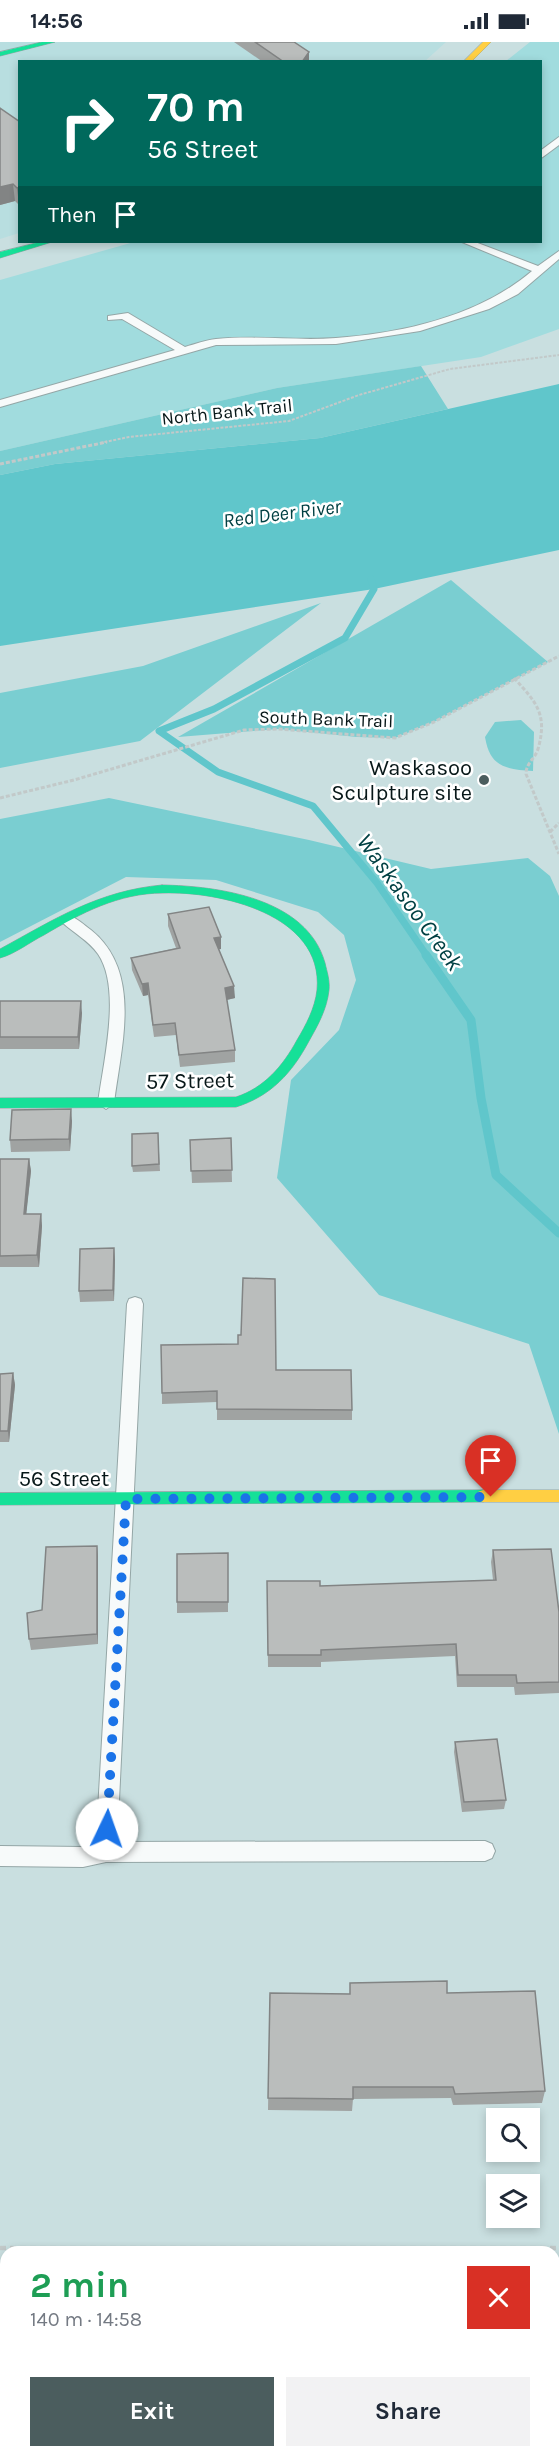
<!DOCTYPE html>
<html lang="en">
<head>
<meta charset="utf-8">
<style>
	body { margin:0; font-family:Karla,sans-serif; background:#f2f2f3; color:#1f2937; height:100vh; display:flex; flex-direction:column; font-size:22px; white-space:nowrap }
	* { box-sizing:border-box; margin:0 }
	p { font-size:20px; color:#747a83 }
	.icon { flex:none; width:33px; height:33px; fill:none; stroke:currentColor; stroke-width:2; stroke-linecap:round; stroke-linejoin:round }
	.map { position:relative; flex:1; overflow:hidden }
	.drawer { position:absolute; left:0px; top:2204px; width:560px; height:212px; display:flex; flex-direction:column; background:#fff; border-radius:18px 18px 0 0; box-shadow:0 3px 9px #0003 }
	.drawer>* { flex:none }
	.guide { position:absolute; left:18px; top:18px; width:524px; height:183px; border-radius:0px; box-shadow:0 3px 9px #0003; background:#00695c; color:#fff; overflow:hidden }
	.buttons { position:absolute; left:486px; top:2066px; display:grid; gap:12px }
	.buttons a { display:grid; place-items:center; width:54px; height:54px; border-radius:0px; background:#fff; box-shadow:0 3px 9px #0003; font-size:30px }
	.pin { position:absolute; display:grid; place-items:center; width:51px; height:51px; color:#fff; margin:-62px -26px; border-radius:50% 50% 50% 0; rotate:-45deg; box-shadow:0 0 6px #0007 }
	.pin .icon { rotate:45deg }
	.me { position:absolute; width:66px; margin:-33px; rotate:3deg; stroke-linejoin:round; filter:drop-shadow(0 0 4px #0008) }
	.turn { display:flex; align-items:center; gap:21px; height:126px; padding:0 30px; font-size:27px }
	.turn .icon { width:78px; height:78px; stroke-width:2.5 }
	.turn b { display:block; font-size:42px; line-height:51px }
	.then { display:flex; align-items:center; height:57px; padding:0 30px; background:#0003; gap:12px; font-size:22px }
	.round { display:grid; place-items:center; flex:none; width:63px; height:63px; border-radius:0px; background:#f2f2f3 }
	.head { display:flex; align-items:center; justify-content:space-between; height:102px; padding:0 30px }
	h1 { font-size:36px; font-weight:700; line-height:45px; color:#1e9e55 }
	.action { display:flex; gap:12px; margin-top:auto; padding:12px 30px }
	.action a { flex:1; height:69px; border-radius:0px; background:#4b5d5e; color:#fff; font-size:24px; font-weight:700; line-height:69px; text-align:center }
	.action a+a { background:#f2f2f3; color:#1f2937 }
	.status { display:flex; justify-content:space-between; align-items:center; height:42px; padding:0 30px; background:#fff; direction:ltr }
	.status svg { height:16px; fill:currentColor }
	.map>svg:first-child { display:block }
	.built { fill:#b8dee0 }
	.green { fill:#a1dcde }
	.forest { fill:#7aced1 }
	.water { fill:#60c6cb }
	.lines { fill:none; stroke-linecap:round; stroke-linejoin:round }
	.stream-far1 { stroke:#60c6cb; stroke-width:7 }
	.stream { stroke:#60c6cb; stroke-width:9 }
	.lane-casing { stroke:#94a6a6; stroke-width:2 }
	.fast-casing { stroke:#94a6a6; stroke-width:1 }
	.slow-casing { stroke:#94a6a6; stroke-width:1 }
	.jam-casing { stroke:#94a6a6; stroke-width:1 }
	.path-far2 { stroke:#c2c9c9; stroke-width:2; stroke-dasharray:3 1.5; stroke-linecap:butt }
	.path-far1 { stroke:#c2c9c9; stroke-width:3; stroke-dasharray:4 2; stroke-linecap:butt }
	.path { stroke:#c2c9c9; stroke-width:4.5; stroke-dasharray:6 4; stroke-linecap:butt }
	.lane { fill:#f7fafa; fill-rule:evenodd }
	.fast { fill:#16e098; fill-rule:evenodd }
	.slow { fill:#ffcf43; fill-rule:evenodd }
	.jam { fill:#f24e42; fill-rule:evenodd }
	.wall { fill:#a0a3a2 }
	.shaded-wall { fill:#828484 }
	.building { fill:#babdbc; stroke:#828484; stroke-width:1.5 }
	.route { stroke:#1a73e8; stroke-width:10; stroke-dasharray:0 18 }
	.poi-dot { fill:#4b5d5e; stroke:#fff; stroke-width:2 }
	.labels { text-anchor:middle; stroke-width:5; stroke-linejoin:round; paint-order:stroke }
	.far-street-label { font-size:18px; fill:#071718; stroke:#fff }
	.far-water-label { font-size:20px; font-style:italic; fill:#014043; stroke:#fff }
	.poi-label { font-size:22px; fill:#071718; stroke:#fff; text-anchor:end }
	.street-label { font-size:22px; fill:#071718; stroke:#fff }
	.water-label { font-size:24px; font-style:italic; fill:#014043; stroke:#fff }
</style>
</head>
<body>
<div class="status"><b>14:56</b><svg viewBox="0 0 49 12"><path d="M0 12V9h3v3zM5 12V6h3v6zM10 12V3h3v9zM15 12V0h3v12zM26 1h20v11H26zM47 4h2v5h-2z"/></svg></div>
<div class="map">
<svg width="559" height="2414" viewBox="0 0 559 2414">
	<rect width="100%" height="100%" fill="#c9dfe0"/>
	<!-- built -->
	<path class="built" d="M0,0h446l-22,20h-404l-1,171 -19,6z"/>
	<!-- green -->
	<g class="green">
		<path d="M530,0h29v287l-78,28 -204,31 -277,63v-171l134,-38h406v-180l-34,-1z"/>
		<path d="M554,2325h5v89h-61v-5h56z"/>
	</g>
	<!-- forest -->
	<g class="forest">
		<path d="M421,324l27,43 -128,29 -265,26 -55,11v-24l277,-63z"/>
		<path d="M451,538l97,82 -114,60 -39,16 -38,-1 -79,-8 -100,8z"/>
		<path d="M321,561l-181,138 -140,27v-75l143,-27z"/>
		<path d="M521,678l13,12 -1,39c-28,-2 -43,-4 -48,-34l10,-15z"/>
		<path d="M109,756l200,42 122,29 97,-11 22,18 9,20v538l-30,-90 -150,-49 -102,-117 14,-98 48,-50 17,-50 -12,-45 -26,-23 -102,-32 -90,-3 -126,65v-123z"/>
	</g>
	<!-- water -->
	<path class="water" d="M559,342v166l-185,39 -374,57v-171l55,-11 265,-26z"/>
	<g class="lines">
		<!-- stream-far1 -->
		<path class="stream-far1" d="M371,537l3,10 -29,49 -131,71 -55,22 59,41 95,34 64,77 50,73"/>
		<!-- stream -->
		<path class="stream" d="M426,913l45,65 10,78 15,77 63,58"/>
		<defs>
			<g id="lane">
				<path d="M559,95v8l-19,14v-8z"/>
				<path d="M462,200h13l63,24 21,-15v8l-41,35 -29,15 -69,22 -84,13 -120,1 -216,62v-7l175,-50 -53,-31 -14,1v-4l20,-3 57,34c10,-3 21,-7 31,-8 40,-4 80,2 120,-1 68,-5 143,-22 196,-67z"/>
				<path d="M68,873c9,3 16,10 23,15 52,42 30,116 23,173l-8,6 -8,-6c5,-40 24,-114 0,-149 -9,-13 -24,-21 -35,-31l-2,-3 2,-3z"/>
				<path d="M135,1255l6,2 2,5 -26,538 368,-1 7,3 3,7 -3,7 -7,3 -379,1 -23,5 -83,-1v-20l83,1 13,-2 31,-541 2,-5z"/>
				<rect x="143" y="2409" width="24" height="5"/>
			</g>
			<g id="fast">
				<path d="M42,0h13l-55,14v-4z"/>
				<path d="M40,200h12l-52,16v-6z"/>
				<path d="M162,843c56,1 145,13 163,78 2,9 5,17 4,27 -2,19 -11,35 -20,51 -17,32 -38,55 -73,66l-236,1v-10l236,-1c28,-9 47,-31 61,-57 9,-15 18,-32 20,-50 7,-76 -98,-99 -154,-97 -44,0 -82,20 -119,42 -14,7 -29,19 -44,23v-9c55,-30 98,-58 162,-64z"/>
				<path d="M483,1448l5,2 2,4 -2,4 -5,2 -483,3v-12z"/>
				<rect x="554" y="2253" width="5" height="18"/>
				<rect x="0" y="2255" width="6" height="18"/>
			</g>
			<g id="slow">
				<path d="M483,0h8l-20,20h-8z"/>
				<path d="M483,1448h76v12h-76l-5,-2 -2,-4 2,-4z"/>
			</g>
			<rect id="jam" x="394" y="2409" width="20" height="5"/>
		</defs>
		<!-- lane casing -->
		<use href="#lane" class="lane-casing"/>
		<!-- fast casing -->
		<use href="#fast" class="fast-casing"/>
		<!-- slow casing -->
		<use href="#slow" class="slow-casing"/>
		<!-- jam casing -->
		<use href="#jam" class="jam-casing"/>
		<!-- path-far2 -->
		<path class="path-far2" d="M100,401l29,-6 160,-16 70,-26 91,-26 109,-14"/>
		<!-- path-far1 -->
		<g class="path-far1">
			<path d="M0,422l107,-22"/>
			<path d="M514,636c22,24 34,36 24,71 -3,10 -12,14 -12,25l33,80"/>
			<path d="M0,756l74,-18 170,-50 34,-1 117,9 39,-16 125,-66"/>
			<path d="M550,790l9,-9"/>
		</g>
		<!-- path -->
		<g class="path">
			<path d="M0,2206h559"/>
			<path d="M554,2378l5,9"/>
		</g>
		<!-- lane -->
		<use href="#lane" class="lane"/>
		<!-- fast -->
		<use href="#fast" class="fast"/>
		<!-- slow -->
		<use href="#slow" class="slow"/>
		<!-- jam -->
		<use href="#jam" class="jam"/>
	</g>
	<!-- wall -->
	<g class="wall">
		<path d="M234,0h60l15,20h-46z"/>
		<path d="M20,80l-1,83 -4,-4 -15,4z"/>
		<path d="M168,872l53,23v12h-2l16,49 -8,2 8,50v12l-55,5 -4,-32 -22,2 -6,-42 -5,1 -11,-26 -1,-12 45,-10 -8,-22z"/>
		<path d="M0,959l82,12 -3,36h-79z"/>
		<path d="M72,1079l-2,30 -59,1 -1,-12z"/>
		<path d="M158,1091l2,38 -27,1 -1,-6z"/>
		<path d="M231,1096l1,44 -40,1 -2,-43z"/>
		<path d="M0,1117h29l2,12 -5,43h15l1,12 -3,41h-39z"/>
		<path d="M114,1206l1,12 -1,41 -34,1 -1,-11z"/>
		<path d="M276,1328l76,40v10h-135v-18l-55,2v-11z"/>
		<path d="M13,1331l2,12 -6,57h-9v-68z"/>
		<path d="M97,1504l1,11v87l-67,6 -2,-11 13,-29z"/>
		<path d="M493,1508l66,62v81l-44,2 -1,-8h-57l-2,-31 -134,6v5h-53l-1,-86 53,5 173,-6 -2,-18z"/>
		<path d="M228,1511v59l-51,1v-11z"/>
		<path d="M455,1700l51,58 -2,9 -42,3 -8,-60z"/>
		<path d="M350,1941l97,10 98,98 -3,12 -89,2 -2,-7 -98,1 -1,12 -84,-1 2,-117 80,1z"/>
	</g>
	<!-- shaded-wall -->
	<g class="shaded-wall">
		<path d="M309,10v10h-7z"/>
		<path d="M13,142l2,17 -15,4v-18z"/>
		<path d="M20,145v18h-1l-2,-17z"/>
		<path d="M221,895v12l-6,1 -1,-12z"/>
		<path d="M148,941v12l-5,1 -1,-12z"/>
		<path d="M234,944l1,12 -9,2 -1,-12z"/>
		<path d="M81,959l1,12 -3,36 -1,-12z"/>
		<path d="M71,1067l1,12 -2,30 -1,-12z"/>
		<path d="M29,1117l2,12 -6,55 -1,-12z"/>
		<path d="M41,1172l1,12 -3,41 -2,-12z"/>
		<path d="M114,1206l1,12 -1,41 -1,-11z"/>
		<path d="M13,1331l2,12 -6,57 -1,-11z"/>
		<path d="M97,1504l1,11v87l-1,-10z"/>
	</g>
	<!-- building -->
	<g class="building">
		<path d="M255,0h39l15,10 -7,10h-18z"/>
		<path d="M0,66l20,14v65l-3,1 -4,-4 -13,3z"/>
		<path d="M209,865l12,30 -7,1 20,48 -9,2 10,62 -56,5 -4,-32 -22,2 -5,-42 -6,1 -11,-26 49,-10 -12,-34z"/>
		<path d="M0,959h81l-3,36h-78z"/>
		<path d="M71,1067l-2,30 -59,1 2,-30z"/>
		<path d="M158,1091l1,31 -27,2v-32z"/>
		<path d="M231,1096l1,32 -41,1 -1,-31z"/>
		<path d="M0,1117h29l-5,55h17l-4,41 -37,1z"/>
		<path d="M114,1206l-1,42 -34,1 1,-42z"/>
		<path d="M243,1236l32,1 1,91h75l1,40 -135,-1v-18l-55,2 -1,-48 77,-1v-9h3z"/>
		<path d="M13,1331l-5,58h-8v-57z"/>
		<path d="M97,1504v88l-68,5 -2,-26 15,-3 4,-63z"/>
		<path d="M551,1507l8,63v70l-42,1 -1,-8h-58l-2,-31 -135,6v5h-53l-1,-74h53v5l176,-6 -3,-30z"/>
		<path d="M228,1511v49h-51v-48z"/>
		<path d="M497,1697l9,61 -42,2 -9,-60z"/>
		<path d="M447,1939v12l88,-2 10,100 -90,3 -2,-7h-100v12l-85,-1 2,-105 80,1v-11z"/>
		<rect x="187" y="2409" width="90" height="5"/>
	</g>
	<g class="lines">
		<!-- route -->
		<path class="route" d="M107,1787l19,-330 365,-2"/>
	</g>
	<!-- markers -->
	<circle class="poi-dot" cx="484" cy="738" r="6"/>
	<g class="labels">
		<!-- far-street labels -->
		<g class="far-street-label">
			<text transform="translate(227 370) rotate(-6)" y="6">North Bank Trail</text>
			<text transform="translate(326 677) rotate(2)" y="6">South Bank Trail</text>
		</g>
		<!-- far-water labels -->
		<g class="far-water-label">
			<text transform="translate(282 471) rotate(-7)" y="7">Red Deer River</text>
		</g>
		<!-- poi labels -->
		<g class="poi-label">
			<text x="472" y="733">Waskasoo<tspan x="472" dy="25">Sculpture site</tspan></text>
		</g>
		<!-- street labels -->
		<g class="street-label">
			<text transform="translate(190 1038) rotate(-1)" y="8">57 Street</text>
			<text x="64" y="1444">56 Street</text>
		</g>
		<!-- water labels -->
		<g class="water-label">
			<text transform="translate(410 860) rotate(54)" y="8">Waskasoo Creek</text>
		</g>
	</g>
</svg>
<div class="buttons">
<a><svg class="icon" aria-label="search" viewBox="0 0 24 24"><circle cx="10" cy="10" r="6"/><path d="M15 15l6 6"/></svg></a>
<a><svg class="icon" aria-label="layers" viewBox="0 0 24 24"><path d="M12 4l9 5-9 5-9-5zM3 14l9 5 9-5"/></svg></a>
</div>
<div class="pin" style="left:491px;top:1455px;background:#d93025"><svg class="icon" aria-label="arrive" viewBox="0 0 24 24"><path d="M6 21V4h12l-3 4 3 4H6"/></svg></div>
<svg class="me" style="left:107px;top:1787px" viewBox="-20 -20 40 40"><circle r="19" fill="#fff"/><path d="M0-13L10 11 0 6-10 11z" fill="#1a73e8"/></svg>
<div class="guide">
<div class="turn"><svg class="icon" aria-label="right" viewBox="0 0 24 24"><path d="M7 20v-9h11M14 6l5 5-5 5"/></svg><div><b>70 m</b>56 Street</div></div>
<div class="then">Then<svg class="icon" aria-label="arrive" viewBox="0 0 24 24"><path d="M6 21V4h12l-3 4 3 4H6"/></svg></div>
</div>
<section class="drawer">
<div class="head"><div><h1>2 min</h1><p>140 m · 14:58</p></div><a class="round" style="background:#d93025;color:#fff"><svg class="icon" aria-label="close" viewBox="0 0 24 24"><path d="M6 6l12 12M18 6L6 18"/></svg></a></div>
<div class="action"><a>Exit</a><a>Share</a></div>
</section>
</div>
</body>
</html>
